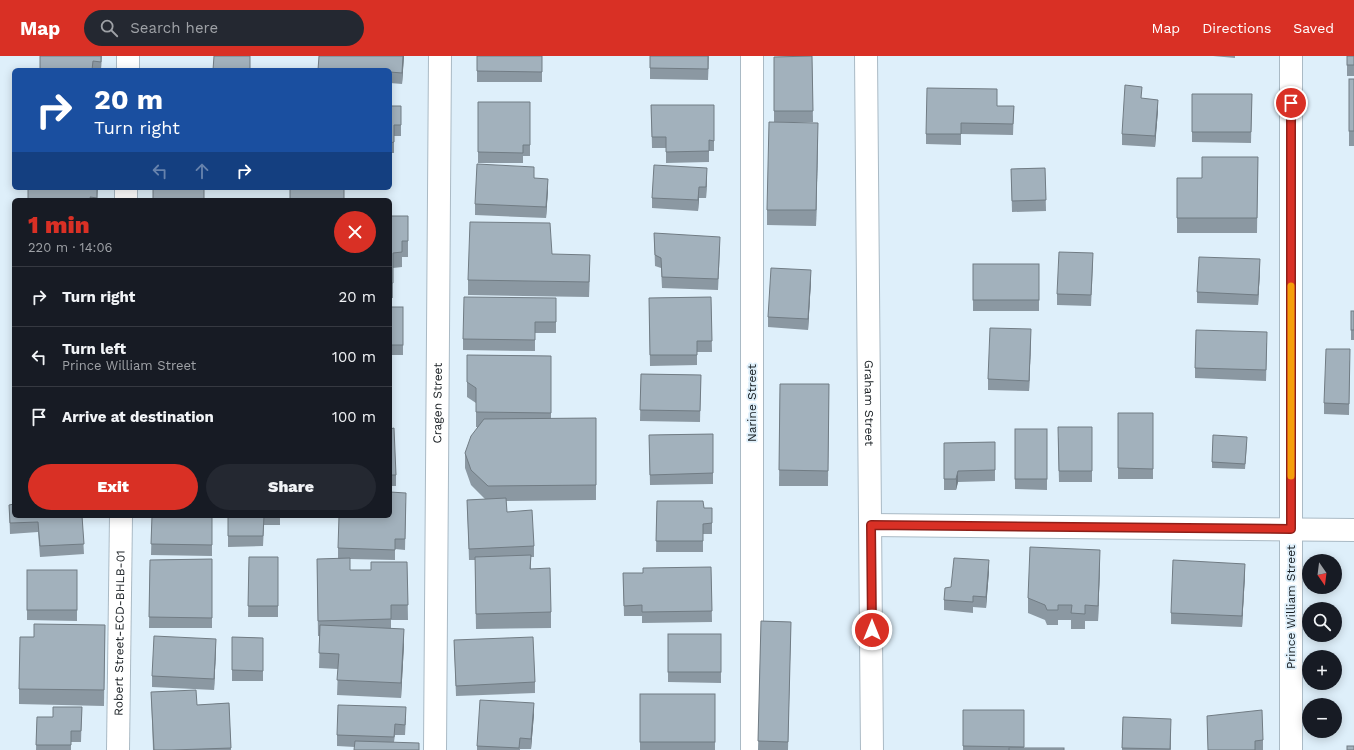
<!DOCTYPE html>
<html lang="en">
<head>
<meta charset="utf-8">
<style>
	body { margin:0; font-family:"Work Sans",sans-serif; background:#242831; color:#f1f3f6; height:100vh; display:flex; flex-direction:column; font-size:15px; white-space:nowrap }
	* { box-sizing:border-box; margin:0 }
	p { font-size:13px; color:#9ea1a6 }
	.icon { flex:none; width:22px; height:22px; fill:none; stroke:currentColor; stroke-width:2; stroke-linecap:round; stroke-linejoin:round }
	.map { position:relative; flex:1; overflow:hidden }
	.side { position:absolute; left:12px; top:142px; width:380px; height:320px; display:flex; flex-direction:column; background:#171b24; border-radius:6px; box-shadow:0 2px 10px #0003 }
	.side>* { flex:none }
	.guide { position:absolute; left:12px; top:12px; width:380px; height:122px; border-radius:6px; box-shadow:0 2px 10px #0003; background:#1a4fa0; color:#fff; overflow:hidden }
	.needle { width:26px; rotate:166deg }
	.tools { position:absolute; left:1302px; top:498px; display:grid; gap:8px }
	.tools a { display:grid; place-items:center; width:40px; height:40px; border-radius:50%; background:#171b24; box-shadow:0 2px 10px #0003; font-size:20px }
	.pin { position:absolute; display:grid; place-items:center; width:34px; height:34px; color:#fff; margin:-17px; border:2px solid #fff; border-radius:50%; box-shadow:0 1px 4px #0007 }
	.me { position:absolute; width:44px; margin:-22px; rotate:0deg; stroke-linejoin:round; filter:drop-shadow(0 0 3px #0008) }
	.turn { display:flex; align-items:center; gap:14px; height:84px; padding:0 16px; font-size:18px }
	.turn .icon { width:52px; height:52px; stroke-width:2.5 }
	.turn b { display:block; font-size:28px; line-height:34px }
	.lanes { display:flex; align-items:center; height:38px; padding:0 16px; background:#0003; justify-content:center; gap:20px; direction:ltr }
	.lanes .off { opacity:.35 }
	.round { display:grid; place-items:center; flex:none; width:42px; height:42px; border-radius:21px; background:#242831 }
	.summary { display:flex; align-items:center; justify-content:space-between; height:68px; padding:0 16px }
	h1 { font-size:24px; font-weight:800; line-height:30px; color:#d93025 }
	.cta { display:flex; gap:8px; margin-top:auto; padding:8px 16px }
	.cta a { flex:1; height:46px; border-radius:24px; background:#d93025; color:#fff; font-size:16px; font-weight:800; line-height:46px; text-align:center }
	.cta a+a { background:#242831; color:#f1f3f6 }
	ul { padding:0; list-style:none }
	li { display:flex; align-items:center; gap:12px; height:60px; padding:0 16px; border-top:1px solid #363941 }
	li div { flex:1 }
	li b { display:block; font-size:15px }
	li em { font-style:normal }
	header { display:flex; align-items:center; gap:24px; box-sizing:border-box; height:56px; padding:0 20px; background:#d93025; color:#fff }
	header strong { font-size:19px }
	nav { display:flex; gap:22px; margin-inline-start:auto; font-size:14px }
	.search { width:280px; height:36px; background:#242831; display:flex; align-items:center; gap:10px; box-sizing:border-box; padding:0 14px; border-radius:22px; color:#9ea1a6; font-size:15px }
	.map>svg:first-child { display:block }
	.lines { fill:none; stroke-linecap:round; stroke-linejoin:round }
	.street-casing { stroke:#aabac5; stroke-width:24 }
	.street { stroke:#fff; stroke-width:22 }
	.wall { fill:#8b98a2 }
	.shaded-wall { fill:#717c84 }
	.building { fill:#a2b1bc; stroke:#717c84 }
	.route-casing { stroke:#8d1f18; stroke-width:10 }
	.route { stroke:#d93025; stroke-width:7 }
	.slow { stroke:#f59e0b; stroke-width:7 }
	.labels { text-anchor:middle; stroke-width:3.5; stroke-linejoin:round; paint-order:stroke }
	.street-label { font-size:12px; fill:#161c20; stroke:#deeffa }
</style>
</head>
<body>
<header>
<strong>Map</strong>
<div class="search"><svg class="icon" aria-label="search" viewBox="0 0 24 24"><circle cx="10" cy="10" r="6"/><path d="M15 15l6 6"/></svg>Search here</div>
<nav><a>Map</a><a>Directions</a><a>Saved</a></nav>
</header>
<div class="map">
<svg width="1354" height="694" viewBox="0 0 1354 694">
	<rect width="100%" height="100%" fill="#deeffa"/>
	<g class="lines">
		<defs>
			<g id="street">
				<path id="s1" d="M866,0l6,694"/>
				<path d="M1291,0v694"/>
				<path d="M128,14v-14"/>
				<path d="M126,144v-12"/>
				<path d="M871,469l483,5"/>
				<path id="s2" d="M118,694l3,-234"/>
				<path id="s3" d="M435,694l5,-694"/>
				<path d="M752,694v-694"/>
			</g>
		</defs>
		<!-- street casing -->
		<use href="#street" class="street-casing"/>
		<!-- street -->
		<use href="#street" class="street"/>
	</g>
	<!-- wall -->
	<g class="wall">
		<path d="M40,0h62l-1,14h-61z"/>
		<path d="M319,0h85l-2,28 -12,-1v-13z"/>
		<rect x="477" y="0" width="65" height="26"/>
		<path d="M650,0h59l-1,24 -58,-1z"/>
		<path d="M812,0l1,66h-39v-65z"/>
		<path d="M1213,0h22v2z"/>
		<rect x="1347" y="0" width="7" height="20"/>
		<rect x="1349" y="23" width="5" height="67"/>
		<path d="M1192,38h60l-1,49 -59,-1z"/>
		<path d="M478,46h52v54h-7v7h-45z"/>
		<path d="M651,49h63v46h-5v11l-43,1v-15h-14z"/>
		<path d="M390,50h11v30h-7v17h-4z"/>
		<path d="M997,50h17l-1,29 -52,-1v11l-35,-1v-10z"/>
		<path d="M1158,54l-3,37 -33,-2v-11z"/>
		<path d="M818,83l-2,87 -49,-1v-15z"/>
		<path d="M1258,101l-1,76h-80v-55h25z"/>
		<path d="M1045,112l1,43 -34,1 -1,-43z"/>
		<path d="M534,122l14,12 -2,28 -71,-3v-11z"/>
		<path d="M707,123l-1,19h-7l-1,13 -46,-3v-10z"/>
		<path d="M28,132h70l-1,12h-69z"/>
		<path d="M290,132l54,12h-54z"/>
		<path d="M390,160h18v41h-6v10l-9,1v30h-3z"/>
		<path d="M654,177l66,15 -2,42 -56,-2 -1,-20 -6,-2z"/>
		<rect x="973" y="208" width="66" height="47"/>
		<path d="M1093,208l-2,42 -34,-1v-11z"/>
		<path d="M590,214l-1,27 -121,-2v-15z"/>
		<path d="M1260,214l-2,35 -61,-2v-11z"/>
		<path d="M811,225l-3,49 -40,-3v-10z"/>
		<path d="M711,241l1,55h-15v13l-47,1 -1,-68z"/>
		<path d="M556,242v35h-21v18l-72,-1v-11z"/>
		<rect x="390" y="251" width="13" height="48"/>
		<rect x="1351" y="255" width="3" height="29"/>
		<path d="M1031,284l-2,51 -41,-1v-11z"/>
		<path d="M1267,287l-1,38 -71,-3v-10z"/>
		<path d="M467,299l84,1v63l45,-1v82l-90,1 1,11 27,34v11h-3v12l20,43v16l-75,1 -1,-69h-6l-2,-60 18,-1 -14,-14 -6,-17v-15l13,-26h-2v-24l-9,-6z"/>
		<path d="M1350,304l-1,55 -25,-1v-11z"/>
		<path d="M641,318l60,1 -1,47 -60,-1z"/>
		<path d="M780,328h49l-1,102h-49z"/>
		<rect x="1118" y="357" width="35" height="66"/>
		<path d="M1092,371v55h-33l-1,-44z"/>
		<path d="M390,373l6,46v11h-6z"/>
		<path d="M1015,373h32v61l-32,-1z"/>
		<path d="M713,378v50l-63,1 -1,-50z"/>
		<path d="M995,386v39l-37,1 -2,8h-12v-47z"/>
		<path d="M1247,387l-2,26 -33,-1v-6z"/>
		<path d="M657,445l47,7h8v26h-9v18h-47z"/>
		<path d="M406,447l-1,47 -10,-1v11l-45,-1v11h21l36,-8 1,58h-17v8l13,16 -3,54 -64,-3 1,-26 -19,-1 1,-32h-2l-1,-77h21v-11z"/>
		<path d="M9,449l73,11 2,38 -44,3 -2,-25 -28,2z"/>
		<path d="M152,460h60v40l-61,-1z"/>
		<path d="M228,460h52v9h-16l-1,21 -35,1z"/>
		<path d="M249,501h29v60h-30z"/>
		<path d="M212,503v69h-63l1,-68z"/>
		<path d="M1100,509l-2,56h-13v8h-14v-9h-13v5h-11l-2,-5 -17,-7v-15z"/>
		<path d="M711,511l1,55 -70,1v-7h-18l-1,-43h20z"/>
		<path d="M27,514h50v51l-50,-1z"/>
		<path d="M989,515l-3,37 -13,-1v6l-29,-3v-10l7,-13z"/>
		<path d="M1245,518l-3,53 -71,-3v-11z"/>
		<path d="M761,565l30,1 -3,128h-30z"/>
		<path d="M105,569l-1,81 -85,-2v-15l15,-52z"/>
		<path d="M668,578h53v49l-53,-1z"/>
		<path d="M232,581l31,1v43h-31z"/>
		<path d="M454,584l81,42v11l-79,3z"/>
		<path d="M216,594l-2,40 -62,-3v-11z"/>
		<path d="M151,636l46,13 32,-2 2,47h-78z"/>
		<rect x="640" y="638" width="75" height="56"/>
		<path d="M82,651l-1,35h-10v8h-35l1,-33h16z"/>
		<path d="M963,654h61v38l40,2h-101z"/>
		<path d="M534,658l-3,35h-11v1h-43v-4z"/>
		<path d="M1207,660l56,24v10h-55z"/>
		<path d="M1123,661l48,12v21h-49z"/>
		<path d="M406,662l-1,17h-10l-1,7 -39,5 -18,-1v-11z"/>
	</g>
	<!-- shaded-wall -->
	<g class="shaded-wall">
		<path d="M403,0h1l-2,28v-11z"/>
		<path d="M1158,44v10l-3,37v-11z"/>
		<path d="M818,67v16l-2,87v-16z"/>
		<path d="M707,112v11l-1,19v-11z"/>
		<path d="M548,123v11l-2,28v-11z"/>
		<path d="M699,131v11l-1,13v-11z"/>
		<path d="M1260,203v11l-2,35v-10z"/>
		<path d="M811,214v11l-3,49v-11z"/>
		<path d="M1031,273v11l-2,51v-10z"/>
		<path d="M958,415v11l-2,8v-11z"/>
		<path d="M1100,494v15l-2,56v-15z"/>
		<path d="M989,504v11l-3,37v-11z"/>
		<path d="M1245,508v10l-3,53v-11z"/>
		<path d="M404,573v15l-3,54v-15z"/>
		<path d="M216,583v11l-2,40v-11z"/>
		<path d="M534,647v11l-3,35v-10z"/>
	</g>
	<!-- building -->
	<g class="building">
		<path d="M40,0h61v6l-8,-1 -1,9h-52z"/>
		<path d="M214,0h36v14h-37z"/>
		<path d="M319,0h84l-1,17 -12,-1v-2h-72z"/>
		<path d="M477,0h65v16l-65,-1z"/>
		<path d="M650,0h58v13l-58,-1z"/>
		<path d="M812,0l1,55h-39v-54z"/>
		<rect x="1347" y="0" width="7" height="9"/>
		<rect x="1349" y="23" width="5" height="52"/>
		<path d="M1125,29l17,2 -1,11 17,2 -3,36 -33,-2z"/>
		<path d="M927,32l70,1v17h17l-1,18 -52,-1v11h-35z"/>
		<path d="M1192,38h60l-1,38h-59z"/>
		<path d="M478,46h52v43h-7v8l-45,-1z"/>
		<path d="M651,49h63v36l-5,-1v11l-43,1v-15h-14z"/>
		<path d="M390,50h11v19h-7v17l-4,1z"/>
		<path d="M769,66l49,1 -2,87h-49z"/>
		<path d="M1202,101h56l-1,61h-80v-40h25z"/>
		<path d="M477,108l57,3v11l14,1 -2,28 -71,-3z"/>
		<path d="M654,109l53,3 -1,19h-7l-1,13 -46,-2z"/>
		<path d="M1045,112l1,32 -34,1 -1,-32z"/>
		<path d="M28,132h69v10l-7,-1 1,3h-63z"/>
		<rect x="153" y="132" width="51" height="12"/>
		<path d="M290,132h54v12l-54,-1z"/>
		<path d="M390,160h18v25h-6v11l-9,1v30h-3z"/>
		<path d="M470,166l80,1 2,31 38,1 -1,27 -121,-2z"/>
		<path d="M654,177l66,4 -2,42 -56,-2 -1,-19 -6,-3z"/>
		<path d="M1059,196l34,1 -2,42 -34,-1z"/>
		<path d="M1199,201l61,2 -2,36 -61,-3z"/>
		<rect x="973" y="208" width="66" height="36"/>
		<path d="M771,212l40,2 -3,49 -40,-2z"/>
		<path d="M464,241l92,1v24h-21v18l-72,-1z"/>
		<path d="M711,241l1,44h-15v14h-47l-1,-57z"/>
		<rect x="390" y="251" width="13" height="38"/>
		<rect x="1351" y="255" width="3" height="19"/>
		<path d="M990,272l41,1 -2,52 -41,-2z"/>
		<path d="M1196,274l71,2 -1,38 -71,-2z"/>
		<path d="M1326,293h24l-1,55 -25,-1z"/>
		<path d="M467,299l84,1v57l-75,-1v-24l-9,-6z"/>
		<path d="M641,318l60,1 -1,36 -60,-1z"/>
		<path d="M780,328h49l-1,87 -49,-1z"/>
		<path d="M1118,357h35v56l-35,-1z"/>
		<path d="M596,362v67l-108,1 -17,-16 -6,-17 6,-17 13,-17z"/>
		<path d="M1058,371h34v44h-33z"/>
		<path d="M394,372l2,47h-6v-46z"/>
		<rect x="1015" y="373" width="32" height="50"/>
		<path d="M713,378v39l-63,2 -1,-40z"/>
		<path d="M1213,379l34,2 -2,27 -33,-2z"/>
		<path d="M995,386v28l-37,1 -2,8h-12v-36z"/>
		<path d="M390,436l16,1 -1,46h-10v11l-57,-2 1,-32h51z"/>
		<path d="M506,442l1,14 25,-2 2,36 -65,3 -2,-49z"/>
		<path d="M657,445h46l1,7h8v15l-9,1v17h-47z"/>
		<path d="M14,448v12h68l2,28 -44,2 -2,-24 -28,1 -1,-18z"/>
		<path d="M152,460h60v29l-61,-1z"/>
		<path d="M228,460h36l-1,20h-35z"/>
		<path d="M1030,491l70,3 -2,56 -13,-1v9l-14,-1 1,-8h-14v5h-11l-2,-5 -17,-7z"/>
		<path d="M531,499l-1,14 20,-1 1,44 -75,2 -1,-57z"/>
		<path d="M249,501h29v49h-30z"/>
		<path d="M350,502v12h21v-8h36l1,43h-17v14l-73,2 -1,-62z"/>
		<path d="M954,502l35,2 -3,37 -13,-1v6l-29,-2 1,-12 6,-1z"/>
		<path d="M212,503v59l-63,-1 1,-57z"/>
		<path d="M1173,504l72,4 -3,52 -71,-3z"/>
		<path d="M711,511l1,44 -70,1v-7l-18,1 -1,-33h20v-5z"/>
		<rect x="27" y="514" width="50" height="40"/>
		<path d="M761,565l30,1 -3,120 -30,-1z"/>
		<path d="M34,568l71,1 -1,65 -85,-1 1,-52h14z"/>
		<path d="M320,569l84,4 -3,54 -64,-3 2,-26 -20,-1z"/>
		<rect x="668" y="578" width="53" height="38"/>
		<path d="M154,580l62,3 -2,40 -62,-3z"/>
		<path d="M232,581l31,1v33l-31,-1z"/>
		<path d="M533,581l2,45 -79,4 -2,-46z"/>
		<path d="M196,634l1,15 32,-2 2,45 -59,2h-18l-3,-58z"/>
		<rect x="640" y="638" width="75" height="48"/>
		<path d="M480,644l54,3 -3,36 -11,-1 -1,10 -42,-2z"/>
		<path d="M338,649l68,2 -1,18 -10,-1 -1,13 -57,-2z"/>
		<path d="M53,651h29l-1,24h-10v14h-35l1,-28h16z"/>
		<path d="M963,654h61v37l-61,-1z"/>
		<path d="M1262,654l1,30 -8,1v9h-47l-1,-34z"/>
		<path d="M1123,661l48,2 -1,30 -48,-1z"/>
		<path d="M355,685l64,2v7h-65z"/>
		<rect x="1347" y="690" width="7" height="4"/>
		<rect x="1009" y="692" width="55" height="2"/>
	</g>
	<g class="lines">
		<defs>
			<path id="route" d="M872,574l-1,-105 420,4v-426"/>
		</defs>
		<!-- route casing -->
		<use href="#route" class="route-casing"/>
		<!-- route -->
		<use href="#route" class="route"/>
		<!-- slow -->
		<path class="slow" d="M1291,230v190"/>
	</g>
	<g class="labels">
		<!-- street labels -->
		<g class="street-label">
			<text dy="4" stroke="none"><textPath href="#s3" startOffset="347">Cragen Street</textPath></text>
			<text transform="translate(752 347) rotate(-90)" y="4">Narine Street</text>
			<text dy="4" stroke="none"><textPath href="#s1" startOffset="347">Graham Street</textPath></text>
			<text transform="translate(1291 551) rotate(-90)" y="4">Prince William Street</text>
			<text dy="4" stroke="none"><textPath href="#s2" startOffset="117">Robert Street-ECD-BHLB-01</textPath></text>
		</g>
	</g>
</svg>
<div class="tools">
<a><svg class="needle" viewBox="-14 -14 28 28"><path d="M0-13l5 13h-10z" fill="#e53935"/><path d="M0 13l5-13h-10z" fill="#9ea1a6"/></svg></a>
<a><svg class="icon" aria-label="search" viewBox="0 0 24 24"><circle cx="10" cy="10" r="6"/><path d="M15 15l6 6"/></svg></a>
<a>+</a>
<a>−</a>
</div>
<div class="pin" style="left:1291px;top:47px;background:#d93025"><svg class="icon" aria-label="arrive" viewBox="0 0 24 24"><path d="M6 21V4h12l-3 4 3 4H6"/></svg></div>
<svg class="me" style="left:872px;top:574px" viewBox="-20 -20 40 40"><circle r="17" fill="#d93025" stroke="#fff" stroke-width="3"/><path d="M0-11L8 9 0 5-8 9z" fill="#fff"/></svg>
<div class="guide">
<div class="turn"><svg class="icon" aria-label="right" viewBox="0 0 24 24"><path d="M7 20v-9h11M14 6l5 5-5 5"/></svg><div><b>20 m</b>Turn right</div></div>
<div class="lanes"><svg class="icon off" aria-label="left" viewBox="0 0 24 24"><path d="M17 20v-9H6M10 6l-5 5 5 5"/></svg><svg class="icon off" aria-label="ahead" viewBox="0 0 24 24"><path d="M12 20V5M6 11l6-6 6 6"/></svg><svg class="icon" aria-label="right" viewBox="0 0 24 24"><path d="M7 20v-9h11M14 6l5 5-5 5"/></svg></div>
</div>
<section class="side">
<div class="summary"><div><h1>1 min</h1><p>220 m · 14:06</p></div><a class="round" style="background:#d93025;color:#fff"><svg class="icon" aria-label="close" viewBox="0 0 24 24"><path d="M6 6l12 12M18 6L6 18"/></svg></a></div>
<ul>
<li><svg class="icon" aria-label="right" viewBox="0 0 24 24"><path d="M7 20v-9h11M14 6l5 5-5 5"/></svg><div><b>Turn right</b></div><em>20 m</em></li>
<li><svg class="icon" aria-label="left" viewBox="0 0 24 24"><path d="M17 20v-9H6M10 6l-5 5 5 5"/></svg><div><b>Turn left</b><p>Prince William Street</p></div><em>100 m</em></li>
<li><svg class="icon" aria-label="arrive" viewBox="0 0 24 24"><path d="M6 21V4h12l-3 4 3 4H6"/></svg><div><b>Arrive at destination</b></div><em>100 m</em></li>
</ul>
<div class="cta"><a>Exit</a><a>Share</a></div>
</section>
</div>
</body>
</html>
